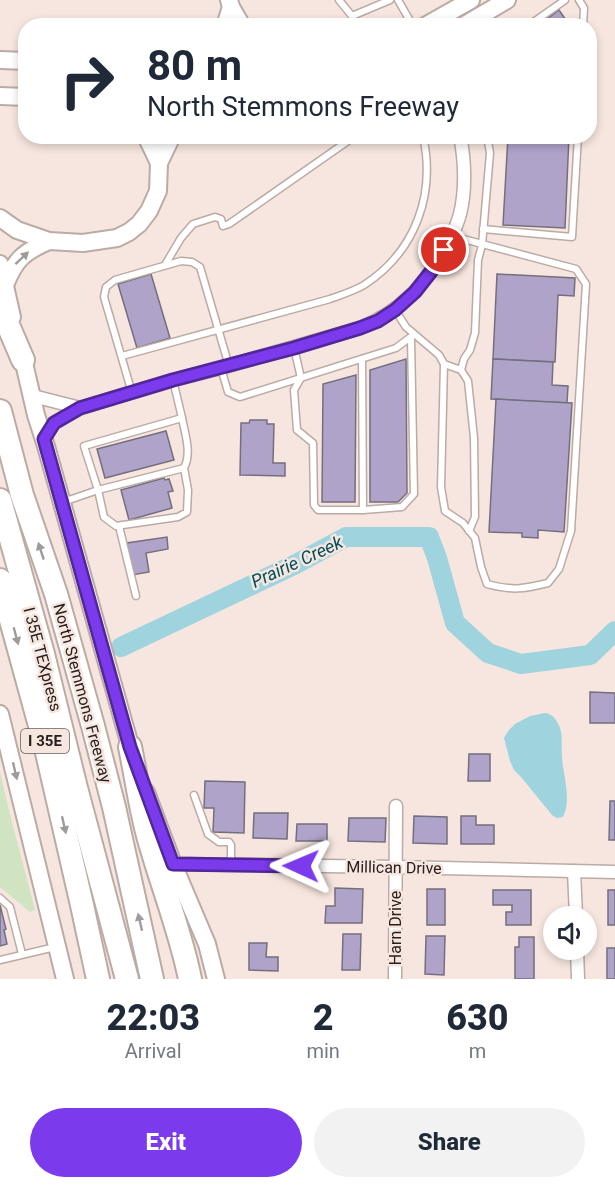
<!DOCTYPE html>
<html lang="en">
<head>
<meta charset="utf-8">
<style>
	body { margin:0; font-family:Roboto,sans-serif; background:#f2f2f3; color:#1f2937; height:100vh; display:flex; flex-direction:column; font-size:22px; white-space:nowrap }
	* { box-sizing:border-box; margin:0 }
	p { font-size:20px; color:#747a83 }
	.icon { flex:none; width:33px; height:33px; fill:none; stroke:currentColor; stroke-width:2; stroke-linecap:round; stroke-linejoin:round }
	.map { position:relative; height:979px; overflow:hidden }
	.side { display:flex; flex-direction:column; background:#fff; flex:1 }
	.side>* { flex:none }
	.top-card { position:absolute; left:18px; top:18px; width:579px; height:126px; border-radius:24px; box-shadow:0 3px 9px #0003; background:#fff; color:#1f2937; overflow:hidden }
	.controls { position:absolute; left:543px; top:906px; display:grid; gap:12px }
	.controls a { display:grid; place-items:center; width:54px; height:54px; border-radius:50%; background:#fff; box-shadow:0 3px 9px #0003; font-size:30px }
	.pin { position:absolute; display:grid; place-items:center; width:51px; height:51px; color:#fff; margin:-26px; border:3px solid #fff; border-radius:50%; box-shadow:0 2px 6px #0007 }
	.me { position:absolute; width:66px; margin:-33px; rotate:271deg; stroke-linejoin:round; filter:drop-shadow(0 0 4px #0008) }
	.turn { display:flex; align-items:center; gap:21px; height:126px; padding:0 30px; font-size:27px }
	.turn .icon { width:78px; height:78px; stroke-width:2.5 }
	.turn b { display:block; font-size:42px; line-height:51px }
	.eta { display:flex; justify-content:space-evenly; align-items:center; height:102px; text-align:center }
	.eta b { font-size:36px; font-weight:800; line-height:42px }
	.primary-button { display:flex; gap:12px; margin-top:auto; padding:12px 30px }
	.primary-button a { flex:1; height:69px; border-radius:36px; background:#7c3aed; color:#fff; font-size:24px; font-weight:800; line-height:69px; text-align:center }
	.primary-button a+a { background:#f2f2f3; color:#1f2937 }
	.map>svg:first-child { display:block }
	.green { fill:#d1e4c2 }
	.water { fill:#9fd4de }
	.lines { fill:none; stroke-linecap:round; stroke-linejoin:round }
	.river { stroke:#9fd4de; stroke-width:20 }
	.building { fill:#b0a3ca; stroke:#746f7d; stroke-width:1.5 }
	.service-casing { stroke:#bbaba4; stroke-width:9 }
	.minor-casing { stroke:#bbaba4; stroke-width:15 }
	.secondary-casing { stroke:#bbaba4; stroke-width:20 }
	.motorway-casing { stroke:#bbaba4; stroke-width:26 }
	.service { stroke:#fff; stroke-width:6 }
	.minor { stroke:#fff; stroke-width:12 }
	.secondary { stroke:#fff; stroke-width:16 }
	.motorway { stroke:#fff; stroke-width:22 }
	.oneway { fill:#9e9b9a }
	.route-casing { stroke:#51269a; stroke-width:15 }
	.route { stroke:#7c3aed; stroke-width:10 }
	.labels { text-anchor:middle; stroke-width:5; stroke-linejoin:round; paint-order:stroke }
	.shield { fill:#f7e6df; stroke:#655c58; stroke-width:1.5 }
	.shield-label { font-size:15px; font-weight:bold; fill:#27211e }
	.street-label { font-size:16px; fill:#27211e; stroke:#f7e6df }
	.water-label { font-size:18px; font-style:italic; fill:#00505a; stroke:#f7e6df }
</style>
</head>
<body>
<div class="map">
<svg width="615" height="979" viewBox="0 0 615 979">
	<rect width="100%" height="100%" fill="#f7e6df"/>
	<!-- green -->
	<path class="green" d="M0,772l12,50 23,88 -5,2 -30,-25z"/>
	<!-- water -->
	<path class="water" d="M545,713c8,1 12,7 15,15 3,9 1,20 2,29 1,19 10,42 1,60l-6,1 -5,-3 -31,-38 -7,-7 -4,-9 -6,-23 4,-7 7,-7 15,-8z"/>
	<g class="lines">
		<!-- river -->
		<path class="river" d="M121,647l175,-83 50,-27h83l8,21 18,65 33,30 33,11 69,-9 25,-24"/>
	</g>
	<!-- building -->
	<g class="building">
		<path d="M559,10l11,16h-32z"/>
		<path d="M508,136h61l-4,92 -62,-3z"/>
		<path d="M151,274l19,64 -33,10 -19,-64z"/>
		<path d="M497,274l78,4 -1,18 -16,-1 -3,67 -62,-3z"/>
		<path d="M406,359l1,134 -9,9h-28v-132z"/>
		<path d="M493,359l60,3 -1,23 16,1 -1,17 -76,-4z"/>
		<path d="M356,375l-1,127h-33l1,-118z"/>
		<path d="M496,399l76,4 -8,129 -26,-2v8l-16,-1v-4l-33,-1z"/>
		<path d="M250,420h17v4h7l-1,39h12v13l-45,-1 1,-52h8z"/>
		<path d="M166,431l8,29 -69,18 -8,-29z"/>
		<path d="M164,478l1,2 4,-1 4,12 -5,1 4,16 -43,12 -8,-30z"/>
		<path d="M167,537l1,12 -22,4 3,19 -17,3 -5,-32z"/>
		<path d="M590,692l25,1v30h-25z"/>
		<path d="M469,754h21v27h-22z"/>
		<path d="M205,781l40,1 -1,51 -31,-1 1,-24h-10z"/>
		<path d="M610,801h5v39h-6z"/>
		<path d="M254,813h34l-1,26 -34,-1z"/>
		<path d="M414,816l33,1v27l-34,-1z"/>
		<path d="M461,816h15v9h18v19h-33z"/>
		<path d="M349,818h37l-1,24 -37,-1z"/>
		<path d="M297,824h30v17h-31z"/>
		<path d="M335,888l28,1 -1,34h-37l1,-17h9z"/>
		<rect x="427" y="889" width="18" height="36"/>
		<path d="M493,890h38v35h-25v-13h6v-7h-19z"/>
		<rect x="608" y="890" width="7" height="35"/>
		<path d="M0,905l6,24 -2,1 3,14 -7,2z"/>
		<path d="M343,934h18l-1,36h-18z"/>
		<path d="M426,936h19l-1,39 -19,-1z"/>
		<path d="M519,937h15v42h-19v-32h4z"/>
		<path d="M249,943h18l-1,14h12v14l-29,-1z"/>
		<rect x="607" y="948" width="8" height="31"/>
	</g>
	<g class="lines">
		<defs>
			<g id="service">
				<path d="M339,0l13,16 38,-16"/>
				<path d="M398,0l15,26"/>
				<path d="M579,0l5,8 -1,18"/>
				<path d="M528,26l37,-26"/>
				<path d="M483,229l89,8 6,-101"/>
				<path d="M165,265l16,-27 12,-14 22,-7 6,2 2,7 6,-2 126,-88"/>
				<path d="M395,310l11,17 33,28 5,9 -3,123 4,24 18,12 12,15 6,29 6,17c26,7 36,5 61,-1l11,-14 12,-38 15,-247 -10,-15 -124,-33"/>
				<path d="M294,348l7,30 -7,12 3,40 16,13 1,62 4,5h45l39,-3 12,-13 -3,-156"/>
				<path d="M122,356l208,-57c11,-4 24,-8 34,-14 51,-33 72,-90 59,-149"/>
				<path d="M362,359l1,151"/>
				<path d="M444,364l17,6"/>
				<path d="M221,368l7,24 12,5 156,-49 16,-12"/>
				<path d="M132,393l-28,-96 2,-10 9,-7 66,-19 11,1 8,5 29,99"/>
				<path d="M182,418c3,16 10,35 2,50l-86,22 6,27 12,9 62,-9 9,-5 1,-22 -4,-22"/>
				<path d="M63,502l35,-12 -14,-44 98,-28 -9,-38"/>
				<path d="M119,526l17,70"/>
				<path d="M469,531l6,-14 -1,-79 -6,-57 -7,-11 3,-11 6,-9 5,-17 3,-73 4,-15 8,-92 -3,-17"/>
				<path d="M194,795l14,39 11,8h10l2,3v20"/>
				<path d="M0,898l10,9 12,47"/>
				<path d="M0,960l55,-13"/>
			</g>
			<g id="minor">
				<path d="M31,393l6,4 43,11"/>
				<path d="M44,439l10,-16 26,-15 93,-28 48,-12 139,-40c40,-16 65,-43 86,-80 5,-10 11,-22 14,-34 6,-23 5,-54 0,-78"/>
				<path d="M173,864l222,3 220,5"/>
				<path d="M574,871l2,45"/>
				<path d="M577,950l1,29"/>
				<path d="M395,979l1,-173"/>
			</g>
			<g id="secondary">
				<path d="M229,0l2,7 11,19"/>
				<path d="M225,26l6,-19"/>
				<path d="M425,26l46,-26"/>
				<path d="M463,26l44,-26"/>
				<path d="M0,60l26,1"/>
				<path d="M0,96l26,1"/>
				<path d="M146,136l13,27"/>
				<path d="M0,218l17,12 32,11 34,2 34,-5 12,-6 10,-8 10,-13 9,-20 1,-28 13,-27"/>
				<path d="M0,264l12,53"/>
				<path d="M5,285c10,-25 18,-33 44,-44"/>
				<path d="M21,350l15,65 10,31 87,310"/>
				<path d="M0,714l65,265"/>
				<path d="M146,792l27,72 34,80 9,35"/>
			</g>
			<g id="motorway">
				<path d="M0,303l5,15 18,42"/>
				<path d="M0,411l22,84 34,99 37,132 21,81 38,172"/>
				<path d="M0,500l43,154 33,134 51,191"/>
				<path d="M0,580l45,164 37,161 16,74"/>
				<path d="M130,747c7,33 11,67 21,99 13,45 30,88 39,133"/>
			</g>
		</defs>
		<!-- service casing -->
		<use href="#service" class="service-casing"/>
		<!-- minor casing -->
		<use href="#minor" class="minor-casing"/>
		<!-- secondary casing -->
		<use href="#secondary" class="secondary-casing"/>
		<!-- motorway casing -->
		<use href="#motorway" class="motorway-casing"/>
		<!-- service -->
		<use href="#service" class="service"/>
		<!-- minor -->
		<use href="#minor" class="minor"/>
		<!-- secondary -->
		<use href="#secondary" class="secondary"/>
		<!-- motorway -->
		<use href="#motorway" class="motorway"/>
	</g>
	<!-- one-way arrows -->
	<defs><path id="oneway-solid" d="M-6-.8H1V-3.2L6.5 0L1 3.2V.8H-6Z" transform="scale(1.5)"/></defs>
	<g class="oneway">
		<use href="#oneway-solid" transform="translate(22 258) rotate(-43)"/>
		<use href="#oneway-solid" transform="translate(41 551) rotate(-108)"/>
		<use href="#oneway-solid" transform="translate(16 636) rotate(75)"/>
		<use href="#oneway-solid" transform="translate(15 771) rotate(77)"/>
		<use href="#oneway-solid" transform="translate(64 825) rotate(77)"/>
		<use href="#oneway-solid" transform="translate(140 922) rotate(-103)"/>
	</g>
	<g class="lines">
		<defs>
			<path id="route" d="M301,866l-128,-2 -43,-117 -86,-308 10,-16 26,-15 93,-28 121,-32 66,-20 18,-7 17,-11 20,-18 22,-28 7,-14"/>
		</defs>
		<!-- route casing -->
		<use href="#route" class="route-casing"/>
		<!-- route -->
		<use href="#route" class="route"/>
	</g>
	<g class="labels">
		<!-- shield labels -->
		<rect class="shield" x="21" y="729" width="48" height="24" rx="4.5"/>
		<g class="shield-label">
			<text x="45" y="746">I 35E</text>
		</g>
		<!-- street labels -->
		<g class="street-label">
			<text transform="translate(43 659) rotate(75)" y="6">I 35E TEXpress</text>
			<text transform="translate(83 693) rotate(75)" y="6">North Stemmons Freeway</text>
			<text transform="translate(394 867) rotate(1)" y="6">Millican Drive</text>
			<text transform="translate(395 928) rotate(-90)" y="6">Harn Drive</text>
		</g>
		<!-- water labels -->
		<g class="water-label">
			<text transform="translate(297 562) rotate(-25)" y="6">Prairie Creek</text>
		</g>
	</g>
</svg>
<div class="controls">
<a><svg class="icon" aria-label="sound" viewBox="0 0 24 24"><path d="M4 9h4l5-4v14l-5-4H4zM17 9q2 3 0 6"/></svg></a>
</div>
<div class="pin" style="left:444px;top:250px;background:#d93025"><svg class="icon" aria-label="arrive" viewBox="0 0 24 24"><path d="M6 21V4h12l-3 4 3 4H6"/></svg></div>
<svg class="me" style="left:301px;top:866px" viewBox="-20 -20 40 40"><path d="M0-17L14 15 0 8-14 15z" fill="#7c3aed" stroke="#fff" stroke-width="4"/></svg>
<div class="top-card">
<div class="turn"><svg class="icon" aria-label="right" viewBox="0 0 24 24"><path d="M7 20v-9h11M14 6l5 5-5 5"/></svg><div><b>80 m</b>North Stemmons Freeway</div></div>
</div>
</div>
<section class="side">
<div class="eta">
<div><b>22:03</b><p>Arrival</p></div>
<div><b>2</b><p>min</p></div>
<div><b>630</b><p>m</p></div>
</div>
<div class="primary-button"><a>Exit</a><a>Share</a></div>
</section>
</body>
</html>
